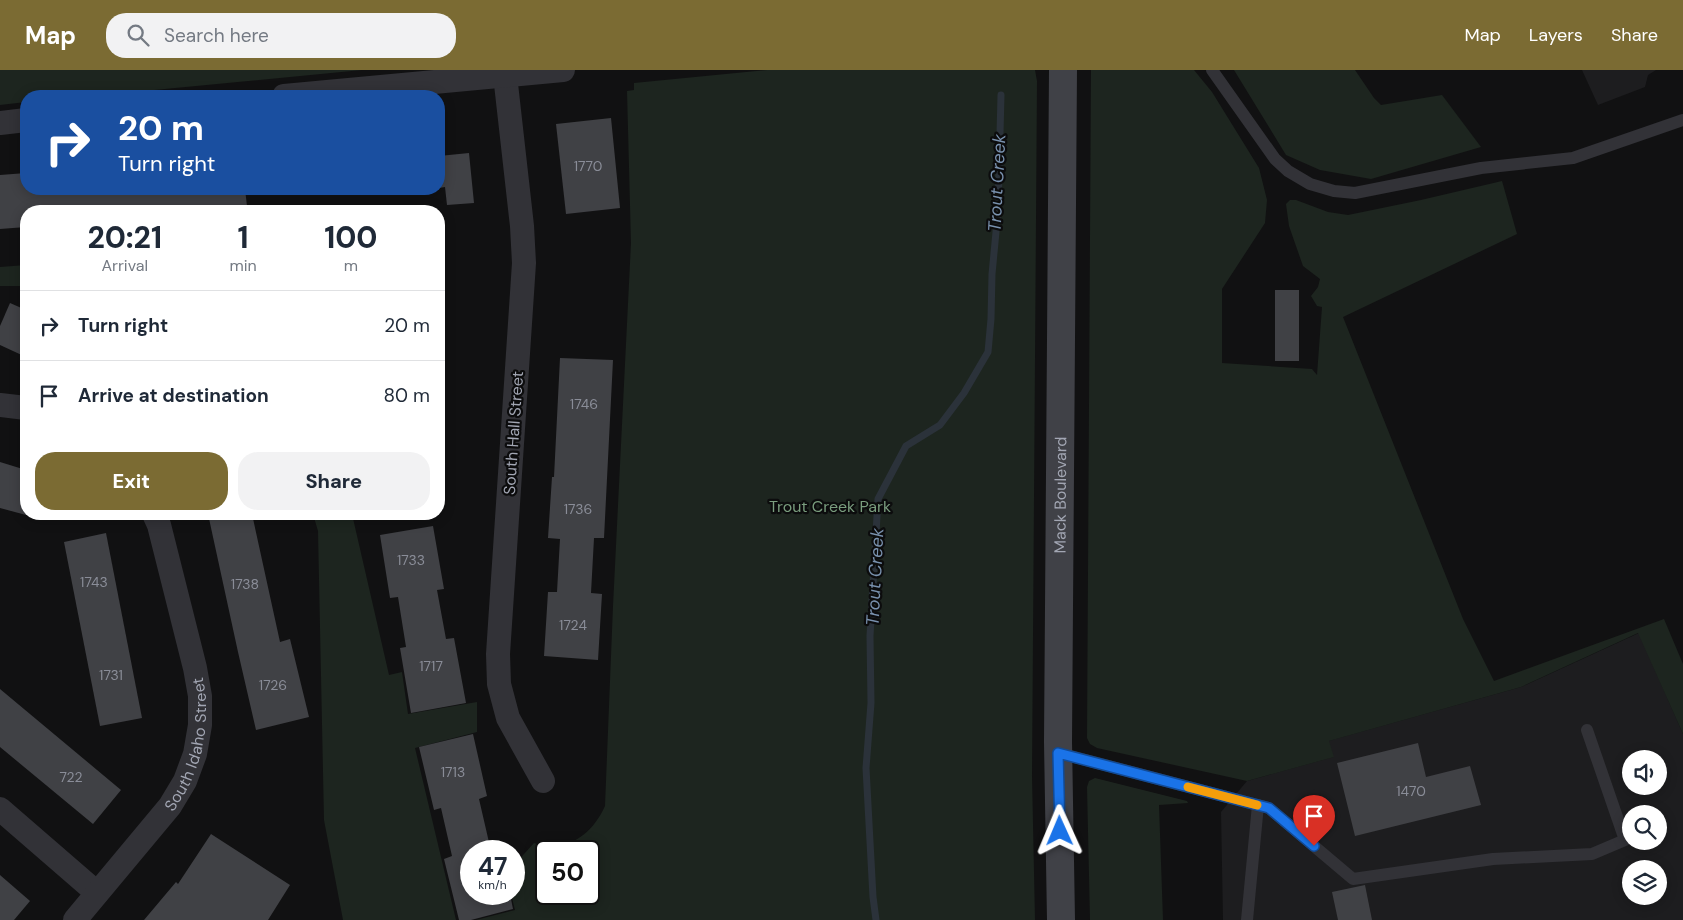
<!DOCTYPE html>
<html lang="en">
<head>
<meta charset="utf-8">
<style>
	body { margin:0; font-family:"DM Sans",sans-serif; background:#f2f2f3; color:#1f2937; height:100vh; display:flex; flex-direction:column; font-size:19px; white-space:nowrap }
	* { box-sizing:border-box; margin:0 }
	p { font-size:16px; color:#747a83 }
	.icon { flex:none; width:28px; height:28px; fill:none; stroke:currentColor; stroke-width:2; stroke-linecap:round; stroke-linejoin:round }
	.map { position:relative; flex:1; overflow:hidden }
	.panel { position:absolute; left:20px; top:135px; width:425px; height:315px; display:flex; flex-direction:column; background:#fff; border-radius:20px; box-shadow:0 2px 12px #0003 }
	.panel>* { flex:none }
	.guide { position:absolute; left:20px; top:20px; width:425px; height:105px; border-radius:20px; box-shadow:0 2px 12px #0003; background:#1a4fa0; color:#fff; overflow:hidden }
	.buttons { position:absolute; left:1622px; top:680px; display:grid; gap:10px }
	.buttons a { display:grid; place-items:center; width:45px; height:45px; border-radius:50%; background:#fff; box-shadow:0 2px 12px #0003; font-size:25px }
	.speed { position:absolute; left:460px; top:770px; display:flex; gap:10px; font-size:25px; font-weight:700; text-align:center }
	.speed>* { display:grid; place-content:center; width:65px; height:65px; border-radius:50%; background:#fff; box-shadow:0 2px 12px #0003; line-height:1 }
	.speed small { font-size:12px; font-weight:400 }
	.speed .limit { border:2px solid #111; border-radius:8px; background:#fff; color:#111 }
	.pin { position:absolute; display:grid; place-items:center; width:42px; height:42px; color:#fff; margin:-51px -21px; border-radius:50% 50% 50% 0; rotate:-45deg; box-shadow:0 0 5px #0007 }
	.pin .icon { rotate:45deg }
	.me { position:absolute; width:55px; margin:-28px; rotate:359deg; stroke-linejoin:round; filter:drop-shadow(0 0 4px #0008) }
	.turn { display:flex; align-items:center; gap:18px; height:105px; padding:0 15px; font-size:22px }
	.turn .icon { width:65px; height:65px; stroke-width:2.5 }
	.turn b { display:block; font-size:35px; line-height:42px }
	.eta { display:flex; justify-content:space-evenly; align-items:center; height:85px; text-align:center }
	.eta b { font-size:30px; font-weight:800; line-height:35px }
	.button { display:flex; gap:10px; margin-top:auto; padding:10px 15px }
	.button a { flex:1; height:58px; border-radius:20px; background:#7b6b33; color:#fff; font-size:20px; font-weight:800; line-height:58px; text-align:center }
	.button a+a { background:#f2f2f3; color:#1f2937 }
	ul { padding:0; list-style:none }
	li { display:flex; align-items:center; gap:15px; height:70px; padding:0 15px; border-top:1px solid #e0e1e3 }
	li div { flex:1 }
	li b { display:block; font-size:19px }
	li em { font-style:normal }
	header { display:flex; align-items:center; gap:30px; box-sizing:border-box; height:70px; padding:0 25px; background:#7b6b33; color:#fff }
	header strong { font-size:24px }
	nav { display:flex; gap:28px; margin-inline-start:auto; font-size:18px }
	.search { width:350px; height:45px; background:#f2f2f3; display:flex; align-items:center; gap:12px; box-sizing:border-box; padding:0 18px; border-radius:20px; color:#747a83; font-size:19px }
	.map>svg:first-child { display:block }
	.built { fill:#1d1d1f; fill-rule:evenodd }
	.green { fill:#1d251f; fill-rule:evenodd }
	.lines { fill:none; stroke-linecap:round; stroke-linejoin:round }
	.stream { stroke:#2b323a; stroke-width:7 }
	.building { fill:#404145 }
	.service { stroke:#323237; stroke-width:12 }
	.minor { stroke:#323237; stroke-width:24 }
	.secondary { stroke:#404147; stroke-width:28 }
	.route-casing { stroke:#114b97; stroke-width:12 }
	.route { stroke:#1a73e8; stroke-width:9 }
	.slow { stroke:#f59e0b; stroke-width:9 }
	.labels { text-anchor:middle; stroke-width:4.5; stroke-linejoin:round; paint-order:stroke }
	.number-label { font-size:14px; fill:#8a8d98 }
	.street-label { font-size:16px; fill:#a2a6b3; stroke:#0c0c0d }
	.park-label { font-size:16px; fill:#7a9d7e; stroke:#0c0c0d }
	.water-label { font-size:18px; font-style:italic; fill:#7991ae; stroke:#0c0c0d }
</style>
</head>
<body>
<header>
<strong>Map</strong>
<div class="search"><svg class="icon" aria-label="search" viewBox="0 0 24 24"><circle cx="10" cy="10" r="6"/><path d="M15 15l6 6"/></svg>Search here</div>
<nav><a>Map</a><a>Layers</a><a>Share</a></nav>
</header>
<div class="map">
<svg width="1683" height="850" viewBox="0 0 1683 850">
	<rect width="100%" height="100%" fill="#111112"/>
	<!-- built -->
	<g class="built">
		<path d="M1582,0h74l-8,5 -3,12 -47,18z"/>
		<path d="M1639,563l44,101v186h-460l-2,-108 26,-31 86,-24 -5,-16 193,-54zM1631,689h28v27h-28zM1631,744h28v27h-28zM1631,799h28v27h-28z"/>
	</g>
	<!-- green -->
	<g class="green">
		<path d="M0,0h362l-270,26h-66v6l-26,3z"/>
		<path d="M767,0h268l2,11 -5,695 3,144h-559l39,-10 -4,-16h3v-29l20,-22c32,11 58,-8 71,-37l8,-200 18,-363 -4,-152 7,-1v-7zM546,781h43v43h-43z"/>
		<path d="M1091,0h103l18,22 47,76 8,32 -2,23 -43,66v74l90,6 5,6 5,-68 -5,-1 -6,-10 7,-9 2,-8 -17,-13 -14,-40 -3,-22 4,-4h6l32,12 20,3 73,-15 81,-19 15,53 -174,83 120,302 31,62 170,-62 19,45v70l-45,-101 -117,54 -192,54 5,16 -87,24 -150,-33 -7,-4 -3,-6z"/>
		<path d="M1234,0h121l19,28 7,7 61,-10 39,52 -110,32 -51,-9 -34,-15z"/>
		<path d="M26,195v21h-26v-19z"/>
		<path d="M313,444h39l37,161 13,-3 6,42 69,-12v30l-62,16 41,172h-113l-19,-100 -6,-289z"/>
		<path d="M1095,708l92,23 1,2 -29,2 4,115h-73l-3,-133 2,-6z"/>
	</g>
	<g class="lines">
		<!-- stream -->
		<path class="stream" d="M876,850l-3,-23 -7,-129 5,-65 -1,-67 8,-137 28,-53 34,-21 24,-32 24,-41 3,-33 1,-45 6,-63 3,-116"/>
	</g>
	<!-- building -->
	<g class="building">
		<path d="M611,48l9,90 -54,6 -10,-90z"/>
		<path d="M469,83l5,50 -27,2 -2,-18 -6,1v-32z"/>
		<path d="M26,103v16h219l2,17 -51,5h-170v16l-26,2v-54z"/>
		<rect x="1275" y="220" width="24" height="71"/>
		<path d="M10,233l16,7v47l-26,-12v-19z"/>
		<path d="M560,288l53,2 -9,178h-10l-3,55 11,1 -4,66 -54,-4 4,-64h9l3,-53 -12,-1 4,-61h2z"/>
		<path d="M0,392l26,8v45l-26,-7z"/>
		<path d="M208,444h44l28,128 10,-3 19,78 -53,13 -18,-78z"/>
		<path d="M433,456l11,63 -7,1 9,49 8,-1 12,65 -55,10 -11,-65 6,-1 -8,-50 -8,1 -10,-63z"/>
		<path d="M106,463l36,185 -42,8 -36,-184z"/>
		<path d="M0,619l121,101 -28,34 -93,-77z"/>
		<path d="M473,664l14,62 -8,3 12,52h-20v43h39l3,15 -42,11h-12l-15,-61 8,-3 -11,-48 -7,2 -15,-63z"/>
		<path d="M1418,673l8,34 44,-11 11,39 -126,31 -18,-73z"/>
		<path d="M211,764l79,51 -22,35h-124l32,-38 2,2z"/>
		<path d="M0,805l30,26 -16,19h-14z"/>
		<path d="M1365,815l7,35h-34l-6,-28z"/>
	</g>
	<g class="lines">
		<!-- service -->
		<g class="service">
			<path d="M1212,0l63,89 13,12 22,13 24,7 21,2 126,-25 92,-10 110,-38"/>
			<path d="M1059,683l210,55 84,71 140,-20 99,-5 33,-14 -38,-110"/>
			<path d="M1247,850l11,-115"/>
		</g>
		<!-- minor -->
		<g class="minor">
			<path d="M505,5l17,151 2,37 -26,391 1,30 9,34 35,63"/>
			<path d="M284,26l279,-26"/>
			<path d="M0,53l26,-3"/>
			<path d="M0,335l26,3"/>
			<path d="M0,739l97,84"/>
			<path id="s1" d="M75,850l95,-114 15,-25 10,-27 5,-29v-29l-5,-28 -36,-143 -5,-11"/>
		</g>
		<!-- secondary -->
		<path class="secondary" id="s2" d="M1061,850l-3,-178 5,-672"/>
	</g>
	<g class="lines">
		<defs>
			<path id="route" d="M1060,761l-2,-78 211,55 45,38"/>
		</defs>
		<!-- route casing -->
		<use href="#route" class="route-casing"/>
		<!-- route -->
		<use href="#route" class="route"/>
		<!-- slow -->
		<path class="slow" d="M1188,717l69,18"/>
	</g>
	<g class="labels">
		<!-- number labels -->
		<g class="number-label">
			<text x="588" y="101">1770</text>
			<text x="584" y="339">1746</text>
			<text x="578" y="444">1736</text>
			<text x="411" y="495">1733</text>
			<text x="94" y="517">1743</text>
			<text x="245" y="519">1738</text>
			<text x="573" y="560">1724</text>
			<text x="431" y="601">1717</text>
			<text x="111" y="610">1731</text>
			<text x="273" y="620">1726</text>
			<text x="453" y="707">1713</text>
			<text x="71" y="712">722</text>
			<text x="1411" y="726">1470</text>
		</g>
		<!-- street labels -->
		<g class="street-label">
			<text transform="translate(513 363) rotate(-86)" y="6">South Hall Street</text>
			<text dy="6" stroke="none"><textPath href="#s2" startOffset="425">Mack Boulevard</textPath></text>
			<text dy="6" stroke="none"><textPath href="#s1" startOffset="214">South Idaho Street</textPath></text>
		</g>
		<!-- park labels -->
		<g class="park-label">
			<text x="830" y="442">Trout Creek Park</text>
		</g>
		<!-- water labels -->
		<g class="water-label">
			<text transform="translate(997 113) rotate(-87)" y="6">Trout Creek</text>
			<text transform="translate(875 507) rotate(-87)" y="6">Trout Creek</text>
		</g>
	</g>
</svg>
<div class="buttons">
<a><svg class="icon" aria-label="sound" viewBox="0 0 24 24"><path d="M4 9h4l5-4v14l-5-4H4zM17 9q2 3 0 6"/></svg></a>
<a><svg class="icon" aria-label="search" viewBox="0 0 24 24"><circle cx="10" cy="10" r="6"/><path d="M15 15l6 6"/></svg></a>
<a><svg class="icon" aria-label="layers" viewBox="0 0 24 24"><path d="M12 4l9 5-9 5-9-5zM3 14l9 5 9-5"/></svg></a>
</div>
<div class="speed"><div>47<small>km/h</small></div><div class="limit">50</div></div>
<div class="pin" style="left:1314px;top:776px;background:#d93025"><svg class="icon" aria-label="arrive" viewBox="0 0 24 24"><path d="M6 21V4h12l-3 4 3 4H6"/></svg></div>
<svg class="me" style="left:1060px;top:761px" viewBox="-20 -20 40 40"><path d="M0-17L14 15 0 8-14 15z" fill="#1a73e8" stroke="#fff" stroke-width="4"/></svg>
<div class="guide">
<div class="turn"><svg class="icon" aria-label="right" viewBox="0 0 24 24"><path d="M7 20v-9h11M14 6l5 5-5 5"/></svg><div><b>20 m</b>Turn right</div></div>
</div>
<section class="panel">
<div class="eta">
<div><b>20:21</b><p>Arrival</p></div>
<div><b>1</b><p>min</p></div>
<div><b>100</b><p>m</p></div>
</div>
<ul>
<li><svg class="icon" aria-label="right" viewBox="0 0 24 24"><path d="M7 20v-9h11M14 6l5 5-5 5"/></svg><div><b>Turn right</b></div><em>20 m</em></li>
<li><svg class="icon" aria-label="arrive" viewBox="0 0 24 24"><path d="M6 21V4h12l-3 4 3 4H6"/></svg><div><b>Arrive at destination</b></div><em>80 m</em></li>
</ul>
<div class="button"><a>Exit</a><a>Share</a></div>
</section>
</div>
</body>
</html>
